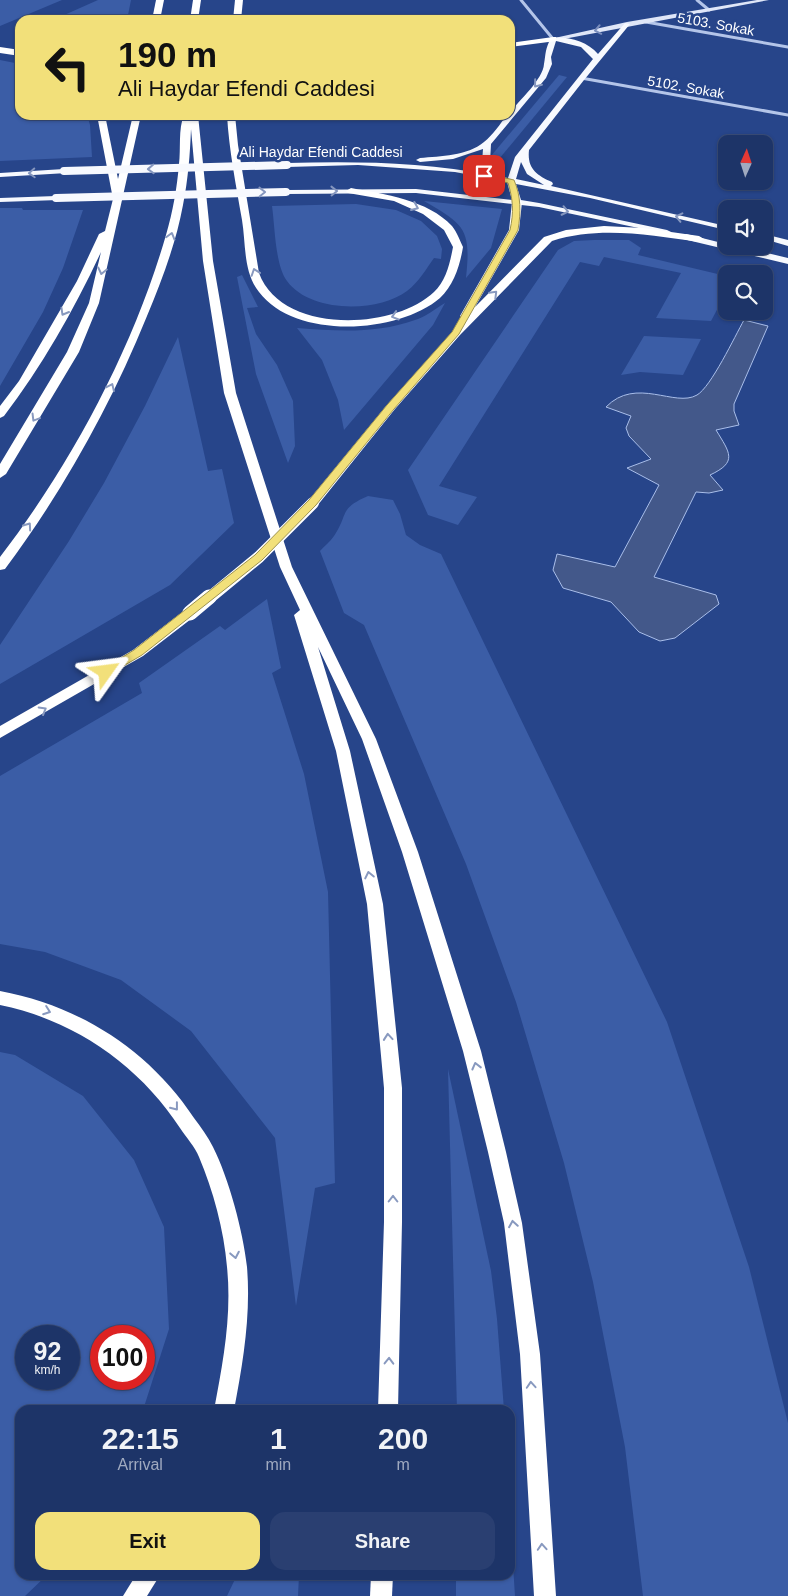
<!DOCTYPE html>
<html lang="en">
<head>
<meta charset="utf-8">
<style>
	body { margin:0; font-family:Helvetica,sans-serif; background:#2a3f71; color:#f1f3f6; height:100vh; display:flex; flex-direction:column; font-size:19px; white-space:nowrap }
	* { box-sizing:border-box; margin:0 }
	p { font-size:16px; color:#a0aac0 }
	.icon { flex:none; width:28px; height:28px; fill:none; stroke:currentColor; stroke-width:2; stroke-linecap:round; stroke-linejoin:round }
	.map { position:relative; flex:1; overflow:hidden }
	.sheet { position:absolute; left:15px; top:1405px; width:500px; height:175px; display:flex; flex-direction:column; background:#1d3468; border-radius:15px; box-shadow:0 1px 4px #0004,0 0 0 1px #3b4f7c }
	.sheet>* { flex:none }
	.guide { position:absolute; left:15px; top:15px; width:500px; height:105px; border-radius:15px; box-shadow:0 1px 4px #0004,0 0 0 1px #3b4f7c; background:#f2e07a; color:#111; overflow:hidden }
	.needle { width:32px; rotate:3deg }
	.tools { position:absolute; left:718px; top:135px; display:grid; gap:10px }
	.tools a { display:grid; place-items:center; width:55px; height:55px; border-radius:10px; background:#1d3468; box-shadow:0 1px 4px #0004,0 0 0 1px #3b4f7c; font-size:25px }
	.speed { position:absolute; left:15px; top:1325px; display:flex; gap:10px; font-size:25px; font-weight:700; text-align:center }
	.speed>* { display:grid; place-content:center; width:65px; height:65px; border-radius:50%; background:#1d3468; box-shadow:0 1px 4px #0004,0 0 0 1px #3b4f7c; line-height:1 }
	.speed small { font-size:12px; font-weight:400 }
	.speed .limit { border:8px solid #d22; background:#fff; color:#111 }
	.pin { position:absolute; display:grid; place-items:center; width:42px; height:42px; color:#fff; margin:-21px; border-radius:10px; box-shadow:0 2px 8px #0006 }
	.me { position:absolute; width:55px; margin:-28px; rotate:59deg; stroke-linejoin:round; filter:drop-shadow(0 0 4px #0008) }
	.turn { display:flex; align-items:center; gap:18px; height:105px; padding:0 20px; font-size:22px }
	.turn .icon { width:65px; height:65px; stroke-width:2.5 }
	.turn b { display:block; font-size:35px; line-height:42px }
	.eta { display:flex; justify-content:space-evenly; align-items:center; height:85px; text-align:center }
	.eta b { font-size:30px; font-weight:700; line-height:35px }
	.action { display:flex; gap:10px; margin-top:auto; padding:10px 20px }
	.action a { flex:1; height:58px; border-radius:15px; background:#f2e07a; color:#111; font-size:20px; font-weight:700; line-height:58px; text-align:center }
	.action a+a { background:#2a3f71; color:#f1f3f6 }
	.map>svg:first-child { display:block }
	.green { fill:#3b5da6; fill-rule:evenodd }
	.water { fill:#43588a; stroke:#a9beea }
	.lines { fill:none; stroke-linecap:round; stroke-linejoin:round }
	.street { stroke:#b4c5e9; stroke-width:3 }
	.secondary { fill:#dfe6f8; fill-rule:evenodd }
	.primary { fill:#f7f9fe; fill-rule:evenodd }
	.highway { fill:#fff; fill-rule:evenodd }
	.primary-bridge { stroke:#f7f9fe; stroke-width:8 }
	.highway-bridge-far1 { stroke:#fff; stroke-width:12 }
	.highway-bridge { stroke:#fff; stroke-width:15 }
	.oneway { stroke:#7a8dbc }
	.oneway2 { stroke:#8596be }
	.oneway3 { stroke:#8899bf }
	.route { fill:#f2e07a; stroke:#9d924f }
	.labels { text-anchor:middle; stroke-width:5; stroke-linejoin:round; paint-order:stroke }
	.far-street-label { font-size:14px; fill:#fff; stroke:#27458a }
</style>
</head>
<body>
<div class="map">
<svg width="788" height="1596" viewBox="0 0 788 1596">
	<rect width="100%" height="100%" fill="#27458a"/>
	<!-- green -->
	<g class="green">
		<path d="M0,0h62l-62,26z"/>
		<path d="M98,0h33l-4,20h-74z"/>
		<path d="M0,60l20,4v51h67l3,10 2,32 -92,4z"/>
		<path d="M559,75l8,2 -68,82h-8v-3z"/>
		<path d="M424,201l78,8 -11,39 -25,30c5,-48 0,-53 -42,-77z"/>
		<path d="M356,204l40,6 25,11 16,15 5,13 -1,10 -7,-1c-8,11 -15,24 -27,33 -29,22 -97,22 -120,-10 -12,-16 -12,-54 -15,-75z"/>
		<path d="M0,208h22l1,2h60l-20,58 -20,44 -43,74z"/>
		<path d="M594,240h35l12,8 -3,7 88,21v17l-15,28 -55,-3 25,-45 -77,-16 -5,9 -19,-4 -141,224 38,11 -19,28 -30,-10 -20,-45 150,-220 16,-9z"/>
		<path d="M242,275l16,32 -11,1 9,26 21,31 16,36 2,45 -7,17 -32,-89 -19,-97z"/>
		<path d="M445,303l-12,22 -89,105 -6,-30 -16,-40 -25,-32c40,3 79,6 118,-8 10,-3 20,-11 30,-17z"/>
		<path d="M644,336l57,3 -18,36 -43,-3 -19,3z"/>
		<path d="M178,337l30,134 14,-2 12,54 -64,62 -170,99v-39l69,-104 35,-58 41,-77z"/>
		<path d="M368,496l25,4 7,14 6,21 14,10 21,9 226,468 82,245 39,156v173h-145l-18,-149 -32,-165 -29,-119 -48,-161 -50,-138 -102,-239 -20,-12 -24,-62c4,-5 10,-9 14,-15 15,-22 4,-27 34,-40z"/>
		<path d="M267,599l14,69 -9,5 32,101 24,118 7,291 -20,5 -19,118 -21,-168 -84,-107 -70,-51 -76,-28 -45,-8v-168l142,-83 -3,-10 81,-57 5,4z"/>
		<path d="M0,1052l15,3 68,41 51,64 30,67 5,102 -26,81h-123v165h27l-22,21h-25zM26,1336h43v43h-43zM101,1336h43v43h-43z"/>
		<path d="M448,1069l43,202 6,48 7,91h-47z"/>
		<path d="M510,1518l5,78h-59v-21h54z"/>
		<path d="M237,1575h62l-1,21h-71z"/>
	</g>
	<!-- water -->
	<path class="water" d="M744,320l24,6 -34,78v7l5,14 -23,5c14,23 22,32 -6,45l13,15 -14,3 -13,-1 -42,85 62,18 3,9 -44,34 -15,3 -21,-9 -28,-30 -48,-14 -10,-18 4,-16 58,13 44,-82 -32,-17 24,-9 -22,-23 -3,-8 5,-12 -25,-9c30,-31 69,1 91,-12 14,-8 38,-59 47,-75z"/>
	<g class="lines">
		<!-- street -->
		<g class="street">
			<path d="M521,0l32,39"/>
			<path d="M697,0l12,10"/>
			<path d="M646,22l142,25"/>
			<path d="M581,78l207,37"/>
		</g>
		<!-- secondary -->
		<path class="secondary" d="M757,0h12l-216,41 -3,-2 77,-17z"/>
		<!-- primary -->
		<g class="primary">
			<path d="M625,23l5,1 -46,56 -55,70c-2,18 7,25 23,32l1,2 -2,2 175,40v4l-136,-32 -74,-14 5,16 18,3 128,27 4,2 -4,2 -128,-27 -123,-14 -130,1 -4,-2 4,-2 130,-1 96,11 -5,-18 -52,-10 -97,-7 -71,2 -4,-2 4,-2c69,-2 137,-1 205,12l-10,-12 1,-14 -30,10 -33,3 -4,-2 4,-2c21,-2 47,-2 64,-16 9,-7 16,-18 23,-27h3v-3c10,-12 33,-33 34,-48 2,-11 1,-15 7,-26 16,-2 36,3 47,16zM556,41l25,6 12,12 -78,98 -7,21 -6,-1 -12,-14 1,-19 55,-66 6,-14 -1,-7zM521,162l6,12 17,11 -28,-6z"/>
			<path d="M64,169l4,2 -1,2 -67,4v-4z"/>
			<path d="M56,196l4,2 -1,2 -59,2v-4z"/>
			<path d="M686,234l40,10v2h12l50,12v6l-105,-25 -1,-2z"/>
			<path d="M764,234l24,6v6l-24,-7z"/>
		</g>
		<!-- highway -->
		<g class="highway">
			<path d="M156,0h8l-4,20h-8z"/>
			<path d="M193,0h8l-3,20h-8z"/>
			<path d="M235,0h8l-2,20h-8z"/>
			<path d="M553,37h3v4l-46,6v-4z"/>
			<path d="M0,47l20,3v6l-20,-3z"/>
			<path d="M97,115h8l13,64 15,-64h8l-42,188 -20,49 -73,122 -6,4v-14l67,-112 22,-49 12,-51c-27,58 -59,114 -97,164l-4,2v-12l19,-25 58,-100 22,-47 6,-3 8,-32z"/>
			<path d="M184,115h14l15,146 23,132 56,174 84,172 42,113 63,199 25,101 16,71 18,131 16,242h-22l-14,-242 -16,-131 -16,-71 -25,-101 -61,-199 -40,-113 -44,-92 32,104 33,153 19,184v134l-4,188h-20l6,-188v-134l-17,-184 -31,-153 -42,-136 6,-5 -20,-43 -56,-174 -21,-132 -12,-132c-1,26 -3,51 -8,76 -7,38 -21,75 -36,111 -37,91 -84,175 -142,253l-5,1v-13c72,-94 133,-208 166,-322 7,-24 11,-47 13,-71 2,-15 -1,-35 5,-49z"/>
			<path d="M227,115h8l3,30 21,128c22,61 134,58 175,19 12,-11 16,-29 19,-45l-9,-17 -21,-16 -29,-13 -46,-8 -2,-2 5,-3c33,6 77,12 101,38 5,6 8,15 11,21 -3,18 -9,38 -23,51 -42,36 -145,42 -181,-6 -16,-20 -13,-48 -17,-72 -6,-35 -13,-70 -15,-105z"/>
			<path d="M517,199l5,3 -3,28 -44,77 69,-70 22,-7 38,-4 39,2 56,8 5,3 -5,3c-50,-7 -99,-16 -147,-1l-92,94 -65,74 -78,97h-8l-2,-3 2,-3 78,-95 77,-86 -4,-3 49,-86 3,-28z"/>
			<path d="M190,608l5,2 2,3 -2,3 -52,40 -143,82v-12l133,-76 52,-40z"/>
			<path d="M0,991c80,15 149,59 194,127 7,9 14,19 19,29 16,32 30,84 34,120 4,48 -4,96 -13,143h-20c9,-47 18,-95 13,-143 -3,-37 -14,-77 -28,-110 -4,-10 -13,-20 -19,-29 -41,-63 -106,-108 -180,-123z"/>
			<path d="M136,1575h24l-13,21h-24z"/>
			<path d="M371,1575h22l-1,21h-22z"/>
		</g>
		<!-- primary-bridge -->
		<g class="primary-bridge">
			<path d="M64,171l223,-6"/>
			<path d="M56,198l230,-6"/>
		</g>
		<!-- highway-bridge-far1 -->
		<path class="highway-bridge-far1" d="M208,599l51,-42 54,-54"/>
		<!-- highway-bridge -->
		<path class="highway-bridge" d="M190,613l19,-16"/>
	</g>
	<!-- one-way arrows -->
	<defs><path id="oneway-chevron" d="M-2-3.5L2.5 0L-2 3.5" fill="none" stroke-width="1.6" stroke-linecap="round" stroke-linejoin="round" transform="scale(1.25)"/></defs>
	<use class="oneway" href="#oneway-chevron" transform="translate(598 30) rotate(169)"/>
	<g class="oneway2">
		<use href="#oneway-chevron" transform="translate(537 84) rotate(129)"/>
		<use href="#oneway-chevron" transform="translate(151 169) rotate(178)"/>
		<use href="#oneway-chevron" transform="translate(32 173) rotate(177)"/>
		<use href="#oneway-chevron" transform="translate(334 191) rotate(-1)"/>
		<use href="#oneway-chevron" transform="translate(262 192) rotate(-1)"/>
		<use href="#oneway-chevron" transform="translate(565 211) rotate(12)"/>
		<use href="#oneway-chevron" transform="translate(679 217) rotate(-167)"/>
	</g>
	<g class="oneway3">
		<use href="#oneway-chevron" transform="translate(415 207) rotate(23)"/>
		<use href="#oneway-chevron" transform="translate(171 236) rotate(-74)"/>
		<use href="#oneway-chevron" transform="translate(102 271) rotate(103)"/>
		<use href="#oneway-chevron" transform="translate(255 272) rotate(-109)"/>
		<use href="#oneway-chevron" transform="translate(494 294) rotate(-45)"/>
		<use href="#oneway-chevron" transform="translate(64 312) rotate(120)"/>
		<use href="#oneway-chevron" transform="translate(395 316) rotate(163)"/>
		<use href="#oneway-chevron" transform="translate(111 387) rotate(-65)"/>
		<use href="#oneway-chevron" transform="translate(35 418) rotate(121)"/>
		<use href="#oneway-chevron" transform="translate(28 526) rotate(-55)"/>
		<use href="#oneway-chevron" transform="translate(43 710) rotate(-30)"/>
		<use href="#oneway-chevron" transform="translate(369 875) rotate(-102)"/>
		<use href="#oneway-chevron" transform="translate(47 1011) rotate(20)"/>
		<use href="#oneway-chevron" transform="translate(388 1037) rotate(-95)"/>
		<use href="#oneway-chevron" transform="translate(476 1066) rotate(-104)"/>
		<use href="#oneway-chevron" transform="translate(175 1107) rotate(52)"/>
		<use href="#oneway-chevron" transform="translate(393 1199) rotate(-90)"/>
		<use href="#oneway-chevron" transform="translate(513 1224) rotate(-99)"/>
		<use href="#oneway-chevron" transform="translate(235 1255) rotate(79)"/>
		<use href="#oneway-chevron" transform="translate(389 1361) rotate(-89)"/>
		<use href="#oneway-chevron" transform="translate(531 1385) rotate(-94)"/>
		<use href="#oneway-chevron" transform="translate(542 1547) rotate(-94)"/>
	</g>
	<!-- route -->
	<path class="route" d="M484,173l30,7c7,16 7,32 4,50l-59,104 -65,75 -78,96 -54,55 -120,95 -32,19h-7l-2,-2 2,-3 31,-19 121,-95 54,-55 78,-95 65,-73 58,-102c4,-18 3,-31 -2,-47l-26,-6v-3z"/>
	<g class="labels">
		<!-- far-street labels -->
		<g class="far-street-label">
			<text transform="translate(716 24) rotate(10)" y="5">5103. Sokak</text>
			<text transform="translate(686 87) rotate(10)" y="5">5102. Sokak</text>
			<text x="321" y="157">Ali Haydar Efendi Caddesi</text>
		</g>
	</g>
</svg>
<div class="tools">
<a><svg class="needle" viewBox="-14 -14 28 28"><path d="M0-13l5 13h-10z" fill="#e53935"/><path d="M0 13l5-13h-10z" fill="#a0aac0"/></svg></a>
<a><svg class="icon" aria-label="sound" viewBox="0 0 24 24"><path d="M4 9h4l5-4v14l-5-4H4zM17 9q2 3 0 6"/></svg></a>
<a><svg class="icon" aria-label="search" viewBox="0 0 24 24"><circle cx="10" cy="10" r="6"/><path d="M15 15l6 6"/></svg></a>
</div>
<div class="speed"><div>92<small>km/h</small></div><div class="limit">100</div></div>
<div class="pin" style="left:484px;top:176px;background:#d93025"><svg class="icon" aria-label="arrive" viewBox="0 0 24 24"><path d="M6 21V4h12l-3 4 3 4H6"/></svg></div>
<svg class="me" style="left:106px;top:672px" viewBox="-20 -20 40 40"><path d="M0-17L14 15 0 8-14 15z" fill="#f2e07a" stroke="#fff" stroke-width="4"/></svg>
<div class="guide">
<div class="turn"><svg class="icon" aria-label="left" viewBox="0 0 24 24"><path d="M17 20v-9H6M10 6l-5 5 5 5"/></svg><div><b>190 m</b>Ali Haydar Efendi Caddesi</div></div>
</div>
<section class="sheet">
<div class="eta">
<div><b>22:15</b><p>Arrival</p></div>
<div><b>1</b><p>min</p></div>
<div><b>200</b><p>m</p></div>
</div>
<div class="action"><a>Exit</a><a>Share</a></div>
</section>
</div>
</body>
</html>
